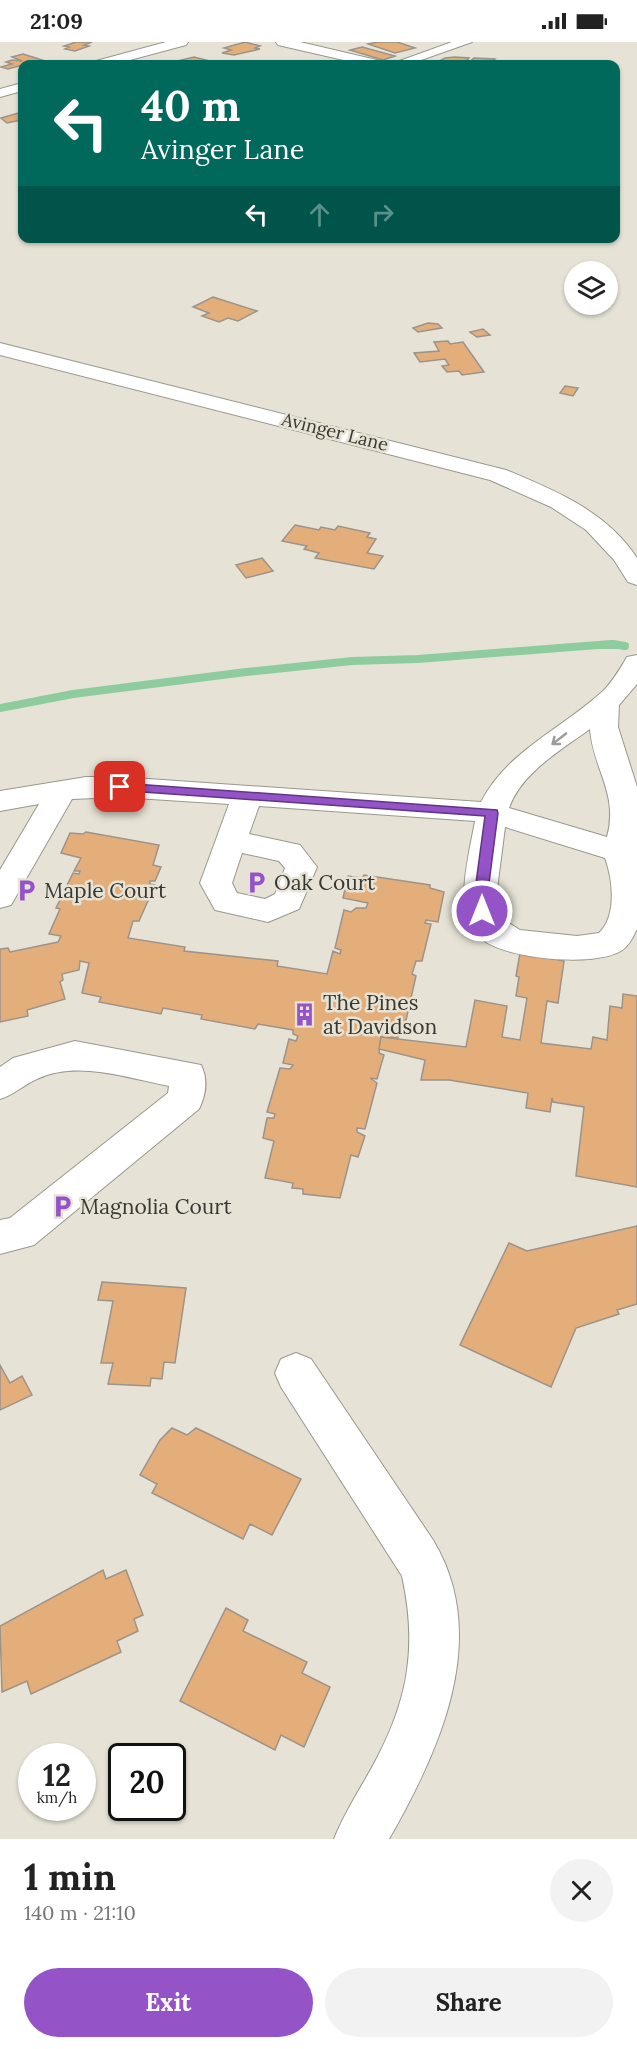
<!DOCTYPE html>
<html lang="en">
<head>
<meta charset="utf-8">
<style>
	body { margin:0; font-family:Lora,serif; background:#f2f2f2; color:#222; height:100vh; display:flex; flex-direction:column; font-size:22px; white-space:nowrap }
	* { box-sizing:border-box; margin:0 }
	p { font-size:20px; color:#767676 }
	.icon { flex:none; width:33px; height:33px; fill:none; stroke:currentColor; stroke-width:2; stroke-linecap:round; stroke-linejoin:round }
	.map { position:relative; height:1797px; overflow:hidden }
	.details { display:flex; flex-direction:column; background:#fff; flex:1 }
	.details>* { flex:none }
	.top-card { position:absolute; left:18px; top:18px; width:602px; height:183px; border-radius:12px; box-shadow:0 2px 4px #0004; background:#00695c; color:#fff; overflow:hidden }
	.tools { position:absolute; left:564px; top:219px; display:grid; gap:12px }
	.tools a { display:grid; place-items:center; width:54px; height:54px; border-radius:50%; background:#fff; box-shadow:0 2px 4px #0004; font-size:30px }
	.speed { position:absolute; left:18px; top:1701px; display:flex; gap:12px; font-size:30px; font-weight:700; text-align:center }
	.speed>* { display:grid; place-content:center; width:78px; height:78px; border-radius:50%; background:#fff; box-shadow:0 2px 4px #0004; line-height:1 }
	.speed small { font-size:15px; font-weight:400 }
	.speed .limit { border:3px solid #111; border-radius:9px; background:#fff; color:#111 }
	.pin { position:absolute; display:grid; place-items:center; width:51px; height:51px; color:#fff; margin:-26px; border-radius:12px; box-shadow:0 3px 9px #0006 }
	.me { position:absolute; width:66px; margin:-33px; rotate:0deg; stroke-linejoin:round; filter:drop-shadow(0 0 4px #0008) }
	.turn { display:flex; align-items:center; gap:21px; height:126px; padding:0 24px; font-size:27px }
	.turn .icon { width:78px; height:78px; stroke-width:2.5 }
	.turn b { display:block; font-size:42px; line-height:51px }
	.lanes { display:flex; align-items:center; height:57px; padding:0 24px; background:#0003; justify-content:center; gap:30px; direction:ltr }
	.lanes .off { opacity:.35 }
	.round { display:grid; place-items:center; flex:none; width:63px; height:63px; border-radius:32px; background:#f2f2f2 }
	.overview { display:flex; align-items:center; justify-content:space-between; height:102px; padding:0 24px }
	h1 { font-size:36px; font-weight:800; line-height:45px }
	.action { display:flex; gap:12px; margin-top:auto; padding:12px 24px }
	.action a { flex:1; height:69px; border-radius:36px; background:#9553c8; color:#fff; font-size:24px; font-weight:800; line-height:69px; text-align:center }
	.action a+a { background:#f2f2f2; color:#222 }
	.status { display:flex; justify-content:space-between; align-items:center; height:42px; padding:0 30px; background:#fff; direction:ltr }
	.status svg { height:16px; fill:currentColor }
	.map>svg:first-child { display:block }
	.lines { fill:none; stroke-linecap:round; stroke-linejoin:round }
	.stream-far1 { stroke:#8ecc9d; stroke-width:6 }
	.stream { stroke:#8ecc9d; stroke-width:8 }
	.building { fill:#e4ae7b; stroke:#9c938a; stroke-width:1.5 }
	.minor-casing { stroke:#9a978c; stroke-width:2 }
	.minor { fill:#fff; fill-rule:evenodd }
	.oneway { stroke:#9c9b98 }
	.route { fill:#9553c8; stroke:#613682; stroke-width:1.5 }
	.labels { text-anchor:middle; stroke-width:5; stroke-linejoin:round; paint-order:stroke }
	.far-street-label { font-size:18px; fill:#393732; stroke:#e6e3d6 }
	.poi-label { font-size:21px; fill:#393732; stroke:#e6e3d6; text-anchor:start }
</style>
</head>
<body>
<div class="status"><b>21:09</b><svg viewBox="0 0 49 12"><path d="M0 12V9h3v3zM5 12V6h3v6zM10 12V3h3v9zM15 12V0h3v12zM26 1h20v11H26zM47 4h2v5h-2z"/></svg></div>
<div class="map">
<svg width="637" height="1797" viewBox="0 0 637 1797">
	<rect width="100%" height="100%" fill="#e6e3d6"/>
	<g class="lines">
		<!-- stream-far1 -->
		<path class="stream-far1" d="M591,604h31"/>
		<!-- stream -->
		<g class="stream">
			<path d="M613,602l12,2"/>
			<path d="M0,666l73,-14 173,-22 106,-11 66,-2 193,-15"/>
		</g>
	</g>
	<!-- building -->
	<g class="building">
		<path d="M76,0h16l-8,3 5,1 -14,5 -10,-2 4,-2 -5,-1z"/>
		<path d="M245,0l15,4 -5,2 5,1 -26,6 -12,-2 9,-3 -7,-2z"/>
		<path d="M378,0h19l18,6 -20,5 -27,-9z"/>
		<path d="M362,5l33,9 -12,4 -33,-10z"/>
		<path d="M23,12l19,6 -34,9 -7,-2 11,-3 -6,-2 6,-2 10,1 -10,-4z"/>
		<path d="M194,15l12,3 -14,4h-27z"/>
		<path d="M455,15l14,1 -5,6h-30l11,-6z"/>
		<path d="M474,16l21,1 -3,3 9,1 -34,1z"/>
		<path d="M22,70v6l-2,1 2,1 -15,3 -6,-5z"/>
		<path d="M213,255l44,14 -19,10 -10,-3 -9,4 -17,-6 7,-3 -16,-6z"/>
		<path d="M428,281l10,1 4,4 -24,4 -5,-4z"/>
		<path d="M483,287l7,6 -13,2 -7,-5z"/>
		<path d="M448,299l2,3 13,-2 21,30 -22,3 -3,-4 -12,1 -5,-6 7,-1 -4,-6 -25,3 -6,-9 25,-2 -5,-9z"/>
		<path d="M565,344l13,2 -5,8 -13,-3z"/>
		<path d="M295,483l24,5 2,-3 14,3 3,-4 32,7 -3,4 9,2 -9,14 16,3 -9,13 -59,-11 4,-5 -15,-4 3,-3 -25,-5z"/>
		<path d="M262,516l11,13 -27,7 -10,-13z"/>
		<path d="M86,790l73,13 -6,20 8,2 -6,14h-5v3l5,1 -16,36h-6l-5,17 57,9 -1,4 94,10 -1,5 50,8 6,-23 7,3 1,-4 -6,-2 9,-38 7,2 5,-4h10l2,-5 -25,-5 5,-22 14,2 2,-3 66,10v3l14,4 -6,30 -12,-2 -1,3 6,1 -9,37h-6l-4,13 4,2 -12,53h-4l-2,9 -17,-1 -2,16 5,2 -7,24 -7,-1 7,5 -12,46 -8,-1v4l8,4 -7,21 -7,-2 -11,43 -37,-4v-5l-11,-1 1,-5 -28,-5 9,-37 -11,-3 4,-20h7l1,-4 -8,-2 13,-44 10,1 3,-4 -10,-2 6,-24 7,2 2,-5 -5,-2v-4l-35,-6 -3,5 -54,-10 1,-4 -39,-7 -2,6 -62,-12 2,-5 -19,-4 7,-30 -9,-2 -1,9 -17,4 1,6 -3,2 5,17 -38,11 1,6 -28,6v-73l8,-1 2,4 48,-10 3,-6 -12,-2 11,-25 -4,-1 17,-35 6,1 1,-3h-6l7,-13 -20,-5 9,-20 13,1z"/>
		<path d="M520,911l44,8 -6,42 -11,-2 -6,42 50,6 2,-12 14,3 3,-34 12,2 1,-14 14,2v191l-61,-11 8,-69 -31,-5 -1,-4 -2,14 -24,-4 2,-15 -79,-13h-28l4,-20 -46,-11 2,-12 85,10 9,-47 32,6 -5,31 18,3 7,-42 -11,-2 3,-19 -3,-1z"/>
		<path d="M637,1184v78l-20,6 2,4 -43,14 -25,59 -91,-42 49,-102 18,8z"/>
		<path d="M102,1240l84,6 -11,75 -11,-1 -2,17 -11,-1 -1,8 -42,-2 5,-21h-12l12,-62 -15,-1z"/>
		<path d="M0,1323l10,18 12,-7 10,19 -32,15z"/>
		<path d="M172,1386l15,7 9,-7 105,51 -29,56 -22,-11 -7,15 -91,-46 5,-9 -17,-9 20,-35z"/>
		<path d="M103,1528l3,9 20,-9 17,45 -9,4 4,12 -21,10 4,11 -90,42 -4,-13 -25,11 -2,-66z"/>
		<path d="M226,1566l22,12 -5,11 64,31 -5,11 28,14 -26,60 -23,-12 -6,15 -95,-49z"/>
	</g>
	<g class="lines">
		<defs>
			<g id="minor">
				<path d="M166,0h22l-2,3 -71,19h-21l2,-3z"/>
				<path d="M276,0h24l81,19 2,3h-22l-83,-19z"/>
				<path d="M452,0h20l-62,22h-19z"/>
				<path d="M22,41v8l-22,6v-8z"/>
				<path d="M0,301l506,127c50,21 100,41 131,88v27l-9,-3 -14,-22 -28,-30 -35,-23 -61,-27 -490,-125z"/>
				<path d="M637,613v29l-18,21 -1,22 19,60v142c-4,8 -8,17 -16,22 -27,16 -109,8 -135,-9 -8,-6 -14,-16 -18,-26 -10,-22 3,-71 7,-95l-216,-15 -10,28 51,11 17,22 -18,42 -31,13 -53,-12 -15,-27 29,-79 -109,-7 -48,2 -61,106 -11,3v-38l39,-66 -39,7v-20l86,-14h34l361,25c27,-52 81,-73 122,-111 10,-10 17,-22 24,-34zM590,687c3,40 29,65 17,108l-98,-29c12,-35 52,-58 81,-79zM505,785l100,31c8,22 12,58 -6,75l-22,3 -57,-6 -19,-12 -4,-29zM242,811l37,8 6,7 -10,26 -10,5 -28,-6 -5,-10z"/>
				<path d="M75,999l126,24c7,14 5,30 -2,44l-165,136 -34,9v-34l10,-2 158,-125 1,-7c-42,-8 -91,-26 -132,-7 -14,6 -23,16 -37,20v-32l13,-9z"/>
				<path d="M296,1311l15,6 122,181c59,97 6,212 -44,299h-55c11,-28 29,-54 43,-81 32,-61 40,-114 25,-182l-121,-189 -6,-14 6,-14z"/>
			</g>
		</defs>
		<!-- minor casing -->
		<use href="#minor" class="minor-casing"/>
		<!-- minor -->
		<use href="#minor" class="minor"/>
	</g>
	<!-- one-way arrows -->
	<defs><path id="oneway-shaft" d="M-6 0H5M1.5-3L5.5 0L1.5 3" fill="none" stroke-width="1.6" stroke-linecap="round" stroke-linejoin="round" transform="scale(1.5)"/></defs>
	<use class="oneway" href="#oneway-shaft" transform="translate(559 697) rotate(142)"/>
	<!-- route -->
	<path class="route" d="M120,741l377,27 1,3 -9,70v28l-7,5 -6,-5v-28l9,-67 -370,-26v-6z"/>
	<!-- icons -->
	<defs>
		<symbol id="parking-bare" viewBox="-9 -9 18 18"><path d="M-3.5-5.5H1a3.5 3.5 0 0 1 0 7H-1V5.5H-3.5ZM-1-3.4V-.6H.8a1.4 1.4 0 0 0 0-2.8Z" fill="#9553c8" stroke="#e6e3d6" stroke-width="2.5" paint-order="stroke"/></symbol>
		<symbol id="building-bare" viewBox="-9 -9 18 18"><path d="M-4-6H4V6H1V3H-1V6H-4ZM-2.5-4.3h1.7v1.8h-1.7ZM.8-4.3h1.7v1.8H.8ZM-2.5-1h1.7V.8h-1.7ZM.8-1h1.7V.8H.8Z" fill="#9553c8" stroke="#e6e3d6" stroke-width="2.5" paint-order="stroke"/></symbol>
	</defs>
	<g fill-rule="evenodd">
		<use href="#parking-bare" x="240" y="824" width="33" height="33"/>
		<use href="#parking-bare" x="10" y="832" width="33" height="33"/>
		<use href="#building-bare" x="288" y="956" width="33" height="33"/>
		<use href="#parking-bare" x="46" y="1148" width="33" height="33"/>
	</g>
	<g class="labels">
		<!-- far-street labels -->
		<g class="far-street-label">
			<text transform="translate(335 390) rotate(14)" y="6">Avinger Lane</text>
		</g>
		<!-- poi labels -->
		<g class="poi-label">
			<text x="274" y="848">Oak Court</text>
			<text x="44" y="856">Maple Court</text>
			<text x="323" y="968">The Pines<tspan x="323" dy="24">at Davidson</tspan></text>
			<text x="80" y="1172">Magnolia Court</text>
		</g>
	</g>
</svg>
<div class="tools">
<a><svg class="icon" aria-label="layers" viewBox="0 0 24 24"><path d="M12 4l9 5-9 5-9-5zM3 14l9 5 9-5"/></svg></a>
</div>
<div class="speed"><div>12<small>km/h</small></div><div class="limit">20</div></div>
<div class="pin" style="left:120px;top:745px;background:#d93025"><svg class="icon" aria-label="arrive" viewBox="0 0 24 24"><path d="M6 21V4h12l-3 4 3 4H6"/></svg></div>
<svg class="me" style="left:482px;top:869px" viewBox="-20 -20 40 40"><circle r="17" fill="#9553c8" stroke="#fff" stroke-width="3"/><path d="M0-11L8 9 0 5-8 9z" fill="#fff"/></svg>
<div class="top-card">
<div class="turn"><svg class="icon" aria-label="left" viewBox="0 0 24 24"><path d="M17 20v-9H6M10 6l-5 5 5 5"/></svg><div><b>40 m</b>Avinger Lane</div></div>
<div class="lanes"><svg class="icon" aria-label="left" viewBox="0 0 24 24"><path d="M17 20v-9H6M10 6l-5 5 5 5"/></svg><svg class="icon off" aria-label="ahead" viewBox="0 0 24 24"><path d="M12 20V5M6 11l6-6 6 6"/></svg><svg class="icon off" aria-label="right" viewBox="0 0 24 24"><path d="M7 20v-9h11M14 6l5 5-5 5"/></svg></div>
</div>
</div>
<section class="details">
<div class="overview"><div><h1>1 min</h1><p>140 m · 21:10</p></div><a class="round"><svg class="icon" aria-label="close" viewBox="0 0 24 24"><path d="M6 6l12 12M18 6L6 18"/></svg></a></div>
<div class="action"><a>Exit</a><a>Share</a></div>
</section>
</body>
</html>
